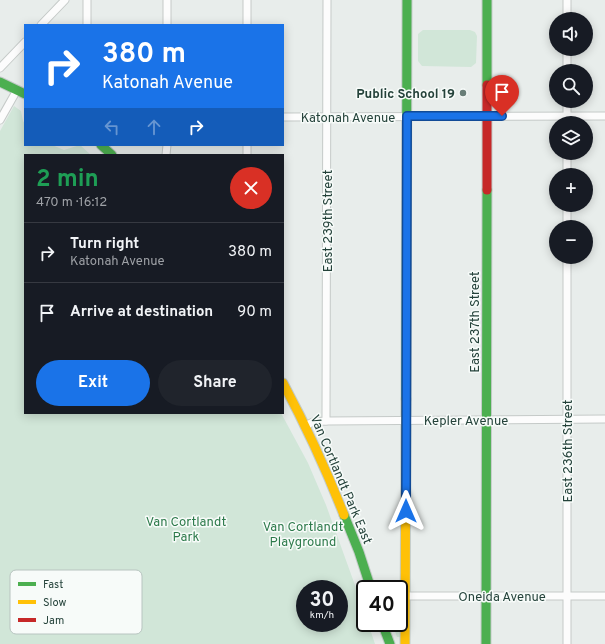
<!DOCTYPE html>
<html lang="en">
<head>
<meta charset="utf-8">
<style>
	body { margin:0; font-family:Overpass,sans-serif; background:#20242c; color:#f1f3f6; height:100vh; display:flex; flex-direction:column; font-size:15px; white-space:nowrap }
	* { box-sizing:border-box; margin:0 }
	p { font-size:13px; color:#9ea1a6 }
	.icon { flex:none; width:22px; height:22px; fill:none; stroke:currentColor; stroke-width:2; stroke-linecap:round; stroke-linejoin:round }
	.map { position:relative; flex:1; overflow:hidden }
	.sheet { position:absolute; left:24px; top:154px; width:260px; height:260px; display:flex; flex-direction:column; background:#171b24; border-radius:0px; box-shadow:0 2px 10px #0003 }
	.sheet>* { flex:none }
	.banner { position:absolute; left:24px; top:24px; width:260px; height:122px; border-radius:0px; box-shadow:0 2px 10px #0003; background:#1a73e8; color:#fff; overflow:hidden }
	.fabs { position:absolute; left:549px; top:12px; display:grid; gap:8px }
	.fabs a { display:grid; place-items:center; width:44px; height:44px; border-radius:50%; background:#171b24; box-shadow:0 2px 10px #0003; font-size:20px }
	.speed { position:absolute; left:296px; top:580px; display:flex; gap:8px; font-size:20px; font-weight:700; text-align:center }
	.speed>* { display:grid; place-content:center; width:52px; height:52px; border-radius:50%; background:#171b24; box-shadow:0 2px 10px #0003; line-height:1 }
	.speed small { font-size:10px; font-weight:400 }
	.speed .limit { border:2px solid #111; border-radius:6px; background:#fff; color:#111 }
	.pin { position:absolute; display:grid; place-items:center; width:34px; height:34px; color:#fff; margin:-41px -17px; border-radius:50% 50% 50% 0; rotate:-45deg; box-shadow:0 0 4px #0007 }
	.pin .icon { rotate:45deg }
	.me { position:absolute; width:44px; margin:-22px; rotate:0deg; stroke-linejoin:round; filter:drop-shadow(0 0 3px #0008) }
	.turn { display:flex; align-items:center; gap:14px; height:84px; padding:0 12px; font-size:18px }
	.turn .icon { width:52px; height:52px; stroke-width:2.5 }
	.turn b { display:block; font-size:28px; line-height:34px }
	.lanes { display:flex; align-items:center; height:38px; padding:0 12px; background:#0003; justify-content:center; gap:20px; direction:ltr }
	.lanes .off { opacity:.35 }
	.round { display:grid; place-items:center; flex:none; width:42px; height:42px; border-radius:21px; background:#20242c }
	.head { display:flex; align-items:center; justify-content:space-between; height:68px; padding:0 12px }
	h1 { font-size:24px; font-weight:700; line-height:30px; color:#1e9e55 }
	.primary-button { display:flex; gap:8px; margin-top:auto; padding:8px 12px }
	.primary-button a { flex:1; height:46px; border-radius:24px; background:#1a73e8; color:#fff; font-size:16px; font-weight:700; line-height:46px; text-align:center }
	.primary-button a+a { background:#20242c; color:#f1f3f6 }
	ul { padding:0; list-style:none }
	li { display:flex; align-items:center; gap:12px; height:60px; padding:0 12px; border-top:1px solid #363941 }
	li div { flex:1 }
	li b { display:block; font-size:15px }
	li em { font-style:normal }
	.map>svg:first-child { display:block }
	.green { fill:#d1e6d8; fill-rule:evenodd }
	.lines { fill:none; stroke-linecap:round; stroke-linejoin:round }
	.street-casing { stroke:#c5cac8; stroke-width:9 }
	.fast-casing { stroke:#c3cbc8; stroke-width:11 }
	.slow-casing { stroke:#c3cbc8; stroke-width:11 }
	.jam-casing { stroke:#c3cbc8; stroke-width:11 }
	.street { stroke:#fcfcfc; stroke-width:7 }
	.fast { stroke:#4caf50; stroke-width:9 }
	.slow { stroke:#ffc107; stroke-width:9 }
	.jam { stroke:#c62828; stroke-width:9 }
	.route-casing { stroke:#114b97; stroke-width:10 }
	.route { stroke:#1a73e8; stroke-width:7 }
	.poi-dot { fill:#697e78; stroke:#f7fbf9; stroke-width:1.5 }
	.labels { text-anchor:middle; stroke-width:3; stroke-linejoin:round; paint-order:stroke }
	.poi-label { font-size:13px; font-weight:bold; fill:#24423a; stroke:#f7fbf9; text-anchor:end }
	.street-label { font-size:13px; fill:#24423a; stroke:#f7fbf9 }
	.park-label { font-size:13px; fill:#2d7a4b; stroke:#f7fbf9 }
	.key { fill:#f7fbf9; stroke:#b8c4c0; stroke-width:1 }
	.key-label { font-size:11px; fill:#24423a }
</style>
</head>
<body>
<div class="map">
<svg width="605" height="644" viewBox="0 0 605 644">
	<rect width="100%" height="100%" fill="#e8edeb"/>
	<!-- green -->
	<g class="green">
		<path d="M423,30h47l5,2 2,4 -1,27 -5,4 -49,-1 -4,-5v-27z"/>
		<path d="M14,106l7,5 2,10 2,3v21h27l12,5 16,-5 11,10h-66v258h256l27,50 18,42 34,94 5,15v9h3l7,21h-375v-513zM305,589h34v34h-34z"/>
		<path d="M405,599l-4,38h-4l-5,-14h7v-23z"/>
	</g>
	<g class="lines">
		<defs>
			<g id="street">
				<path d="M247,0v25"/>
				<path d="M567,0v19"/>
				<path d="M41,25l24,-25"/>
				<path d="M87,25v-25"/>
				<path d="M167,25v-25"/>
				<path d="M567,49v22"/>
				<path d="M0,68l25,-26"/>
				<path d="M567,101v22"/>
				<path d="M283,117l322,-1"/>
				<path d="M0,120l17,-30"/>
				<path d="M567,153v22"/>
				<path d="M166,155l1,-10"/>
				<path d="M247,155v-10"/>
				<path d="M567,205v22"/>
				<path d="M567,257v387"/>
				<path d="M326,421l1,-421"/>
				<path d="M305,426l8,-4 13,-1 279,-2"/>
				<path d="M399,596h206"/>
			</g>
			<g id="fast">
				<path d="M487,0v85"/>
				<path d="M0,82l25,12"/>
				<path d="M101,145l11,10"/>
				<path d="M406,399l1,-399"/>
				<path d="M344,515l15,37 12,37"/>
				<path d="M382,623l8,21"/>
				<path d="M486,644l1,-454"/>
			</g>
			<g id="slow">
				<path d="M283,383c23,43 43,86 61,132"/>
				<path d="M405,644l1,-245"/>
			</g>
			<path id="jam" d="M487,85v105"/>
		</defs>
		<!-- street casing -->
		<use href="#street" class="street-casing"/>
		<!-- fast casing -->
		<use href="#fast" class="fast-casing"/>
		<!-- slow casing -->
		<use href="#slow" class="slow-casing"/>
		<!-- jam casing -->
		<use href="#jam" class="jam-casing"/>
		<!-- street -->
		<use href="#street" class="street"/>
		<!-- fast -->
		<use href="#fast" class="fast"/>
		<!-- slow -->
		<use href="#slow" class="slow"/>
		<!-- jam -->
		<use href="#jam" class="jam"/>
	</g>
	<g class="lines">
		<defs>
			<path id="route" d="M406,511l1,-395h95"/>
		</defs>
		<!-- route casing -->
		<use href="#route" class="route-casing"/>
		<!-- route -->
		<use href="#route" class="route"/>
	</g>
	<!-- markers -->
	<circle class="poi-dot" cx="463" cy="93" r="4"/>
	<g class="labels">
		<!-- poi labels -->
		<g class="poi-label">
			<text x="455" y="98">Public School 19</text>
		</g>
		<!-- street labels -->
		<g class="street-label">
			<text x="348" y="122">Katonah Avenue</text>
			<text transform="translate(327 221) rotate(-90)" y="5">East 239th Street</text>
			<text transform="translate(474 322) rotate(-90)" y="5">East 237th Street</text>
			<text x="466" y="425">Kepler Avenue</text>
			<text transform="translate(567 451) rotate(-90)" y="5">East 236th Street</text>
			<text transform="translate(342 479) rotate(67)" y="5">Van Cortlandt Park East</text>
			<text x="502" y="601">Oneida Avenue</text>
		</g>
		<!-- park labels -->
		<g class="park-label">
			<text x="186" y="526">Van Cortlandt<tspan x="186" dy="15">Park</tspan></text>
			<text x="303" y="531">Van Cortlandt<tspan x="303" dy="15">Playground</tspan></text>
		</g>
	</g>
	<!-- legend -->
	<rect x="10" y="570" width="132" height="64" rx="6" class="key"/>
	<rect x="18" y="582" width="18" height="4" fill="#4caf50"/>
	<rect x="18" y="600" width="18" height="4" fill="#ffc107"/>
	<rect x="18" y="618" width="18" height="4" fill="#c62828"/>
	<g class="key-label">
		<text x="43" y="588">Fast</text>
		<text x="43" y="606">Slow</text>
		<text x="43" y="624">Jam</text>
	</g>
</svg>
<div class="fabs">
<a><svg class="icon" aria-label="sound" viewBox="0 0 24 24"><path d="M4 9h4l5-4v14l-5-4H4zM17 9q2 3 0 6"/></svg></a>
<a><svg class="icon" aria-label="search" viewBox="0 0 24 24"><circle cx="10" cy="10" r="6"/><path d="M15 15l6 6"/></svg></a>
<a><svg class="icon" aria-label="layers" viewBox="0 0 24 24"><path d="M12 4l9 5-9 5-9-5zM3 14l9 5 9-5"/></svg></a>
<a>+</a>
<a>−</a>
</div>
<div class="speed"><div>30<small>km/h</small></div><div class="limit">40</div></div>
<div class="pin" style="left:502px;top:116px;background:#d93025"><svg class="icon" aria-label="arrive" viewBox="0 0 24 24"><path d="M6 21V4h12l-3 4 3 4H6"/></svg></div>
<svg class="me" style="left:406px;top:511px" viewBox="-20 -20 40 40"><path d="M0-17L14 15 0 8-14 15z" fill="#1a73e8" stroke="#fff" stroke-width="4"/></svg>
<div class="banner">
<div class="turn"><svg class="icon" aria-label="right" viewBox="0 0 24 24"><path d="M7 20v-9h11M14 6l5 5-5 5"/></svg><div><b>380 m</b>Katonah Avenue</div></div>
<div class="lanes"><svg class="icon off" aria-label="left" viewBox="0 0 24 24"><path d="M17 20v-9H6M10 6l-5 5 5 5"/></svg><svg class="icon off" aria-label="ahead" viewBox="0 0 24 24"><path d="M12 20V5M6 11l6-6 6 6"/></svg><svg class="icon" aria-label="right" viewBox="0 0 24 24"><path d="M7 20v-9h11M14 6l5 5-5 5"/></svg></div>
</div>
<section class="sheet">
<div class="head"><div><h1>2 min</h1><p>470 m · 16:12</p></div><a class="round" style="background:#d93025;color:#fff"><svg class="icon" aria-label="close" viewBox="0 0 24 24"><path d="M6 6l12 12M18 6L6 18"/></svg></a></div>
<ul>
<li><svg class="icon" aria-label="right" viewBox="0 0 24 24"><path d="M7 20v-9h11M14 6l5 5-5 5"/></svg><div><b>Turn right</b><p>Katonah Avenue</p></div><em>380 m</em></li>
<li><svg class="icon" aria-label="arrive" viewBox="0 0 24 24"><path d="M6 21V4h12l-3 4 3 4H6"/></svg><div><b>Arrive at destination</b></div><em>90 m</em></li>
</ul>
<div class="primary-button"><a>Exit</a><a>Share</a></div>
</section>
</div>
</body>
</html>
